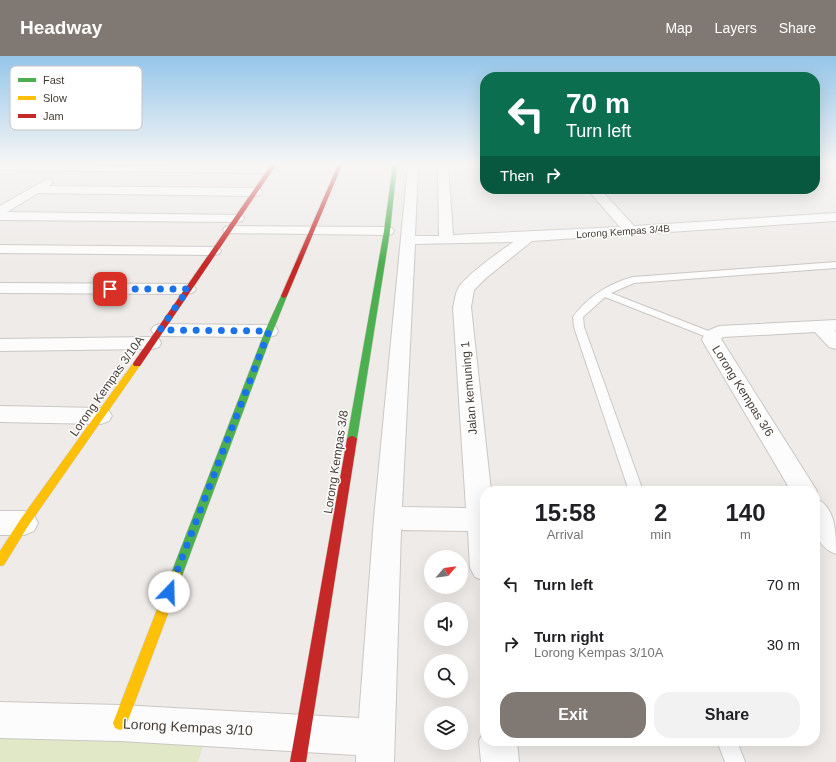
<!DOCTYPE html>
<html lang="en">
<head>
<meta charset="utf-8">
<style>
	body { margin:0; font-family:Helvetica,sans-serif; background:#f2f2f2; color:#202124; height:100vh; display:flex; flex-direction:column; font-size:15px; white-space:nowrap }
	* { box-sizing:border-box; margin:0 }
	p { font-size:13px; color:#757577 }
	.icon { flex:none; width:22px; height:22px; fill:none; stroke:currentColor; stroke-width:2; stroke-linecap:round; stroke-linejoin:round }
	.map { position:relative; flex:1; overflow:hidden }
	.side { position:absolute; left:480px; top:430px; width:340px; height:260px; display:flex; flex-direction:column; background:#fff; border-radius:16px; box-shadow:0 4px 16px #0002 }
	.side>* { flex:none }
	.hud { position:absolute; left:480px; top:16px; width:340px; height:122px; border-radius:16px; box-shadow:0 4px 16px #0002; background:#0b6e4f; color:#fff; overflow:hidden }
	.needle { width:26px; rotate:62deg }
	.controls { position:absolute; left:424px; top:494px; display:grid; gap:8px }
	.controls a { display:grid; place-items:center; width:44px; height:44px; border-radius:50%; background:#fff; box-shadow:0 4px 16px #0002; font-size:20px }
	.pin { position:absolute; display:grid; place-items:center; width:34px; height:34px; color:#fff; margin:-17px; border-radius:8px; box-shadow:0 2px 6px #0006 }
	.me { position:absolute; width:44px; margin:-22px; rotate:21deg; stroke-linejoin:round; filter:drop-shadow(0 0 3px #0008) }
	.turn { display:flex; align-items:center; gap:14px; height:84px; padding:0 20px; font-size:18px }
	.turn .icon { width:52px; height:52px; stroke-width:2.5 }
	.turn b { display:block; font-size:28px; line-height:34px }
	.then { display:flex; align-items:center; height:38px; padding:0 20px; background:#0003; gap:8px; font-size:15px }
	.eta { display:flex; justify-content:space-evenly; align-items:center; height:68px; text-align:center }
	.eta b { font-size:24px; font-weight:700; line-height:28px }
	.button { display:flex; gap:8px; margin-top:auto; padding:8px 20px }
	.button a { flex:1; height:46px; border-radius:16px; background:#807973; color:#fff; font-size:16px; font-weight:700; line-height:46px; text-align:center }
	.button a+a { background:#f2f2f2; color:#202124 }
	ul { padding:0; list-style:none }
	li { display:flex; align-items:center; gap:12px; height:60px; padding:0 20px }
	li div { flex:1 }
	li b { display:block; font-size:15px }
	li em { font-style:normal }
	header { display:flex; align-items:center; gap:24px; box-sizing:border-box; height:56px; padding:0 20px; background:#807973; color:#fff }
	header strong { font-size:19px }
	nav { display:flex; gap:22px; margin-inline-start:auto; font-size:14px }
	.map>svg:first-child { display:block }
	.green { fill:#e1e8c8 }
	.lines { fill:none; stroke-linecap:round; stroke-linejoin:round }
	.lane-casing { stroke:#cbc7c4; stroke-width:2 }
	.street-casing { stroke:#cbc7c4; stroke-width:2 }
	.fast-casing { stroke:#cfc8c0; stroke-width:1 }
	.slow-casing { stroke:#cfc8c0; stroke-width:1 }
	.jam-casing { stroke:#cfc8c0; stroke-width:1 }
	.lane { fill:#fcfcfc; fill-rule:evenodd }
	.street { fill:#fcfcfc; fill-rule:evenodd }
	.fast { fill:#4caf50; fill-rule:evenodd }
	.slow { fill:#ffc107; fill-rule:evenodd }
	.jam { fill:#c62828; fill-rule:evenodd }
	.route { stroke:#1a73e8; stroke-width:7; stroke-dasharray:0 12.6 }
	.labels { text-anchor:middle; stroke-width:3; stroke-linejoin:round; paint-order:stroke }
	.far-street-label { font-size:10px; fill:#443b34; stroke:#fff }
	.street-label { font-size:12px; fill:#443b34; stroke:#fff }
	.near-street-label { font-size:14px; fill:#443b34; stroke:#fff }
	.key { fill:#fff; stroke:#c7c4c2; stroke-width:1 }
	.key-label { font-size:11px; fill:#443b34 }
</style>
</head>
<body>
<header>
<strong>Headway</strong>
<nav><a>Map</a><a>Layers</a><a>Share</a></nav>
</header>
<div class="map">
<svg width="836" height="706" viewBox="0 0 836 706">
	<rect width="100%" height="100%" fill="#eeebe8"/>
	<!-- green -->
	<path class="green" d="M0,677l205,6 -7,23h-198z"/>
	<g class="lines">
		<defs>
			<g id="lane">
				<path d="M836,206v6l-202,15 -23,10 105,41 1,2 -5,3 -107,-42 -22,20 1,10 59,164h-14l-55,-164 -1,-10c14,-20 37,-34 60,-40z"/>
				<path d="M717,685h20l8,21h-20z"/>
			</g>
			<g id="street">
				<path d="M0,109l271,2 5,3 -5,3 -271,-3z"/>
				<path d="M408,109h10l-3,71h24l-1,-71h10l5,70 167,-8 -33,-38h13l34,37 202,-13v8l-304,20 -46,37 -12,12 -3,17 20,184h-6v90l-10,-4 -5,-9 -2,-37 -67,-1 -7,232h-38v-7l-236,-14 -120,-3v-36l120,3 239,13 15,-200zM513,186c-12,9 -49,34 -55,47 -3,5 -3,12 -5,18l13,201 -64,-1 13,-263z"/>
				<path d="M47,123l4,1 2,2 -4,4 207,2 4,1 2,3 -2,3 -4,1 -218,-3 -31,19 235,3 2,3 -2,3 -5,1 -237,-2v-14z"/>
				<path d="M230,170l157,1 5,1 2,3 -2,3 -5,1 -162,-2 -2,-3 2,-3z"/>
				<path d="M0,189l214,2 5,1 2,3 -2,3 -5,1 -214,-2z"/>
				<path d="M0,227l188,1 6,2 2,3 -2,3 -6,2 -188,-1z"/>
				<path d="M836,264v10l-1,1 1,1v17l-7,-2 -14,-15 -92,5 -2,2 96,152 -2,4v-4h-24l-89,-151 3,-8 14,-6z"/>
				<path d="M160,268l109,1 7,2 2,4 -2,4 -7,2 -109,-1 -6,-2 -3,-4 3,-4z"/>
				<path d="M152,281l7,2 2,4 -2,4 -7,2 -152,2v-12z"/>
				<path d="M0,350l101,2 8,3 3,5 -3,5 -8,3 -101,-2z"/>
				<path d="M815,442c21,9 21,34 21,56 -25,-9 -21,-34 -21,-56z"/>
				<path d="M0,455h24l10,4 4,8 -4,8 -10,4h-24z"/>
				<path d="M485,672v13h32l2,21h-38l-2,-21z"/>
			</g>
			<g id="fast">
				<path d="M393,109h4l-7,66 -33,208 -2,2h-6l-2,-2 37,-208z"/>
				<path d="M284,238l3,2 -14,35 -91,245 -2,4 -4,2 -4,-2 -2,-4 95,-245 16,-35z"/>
			</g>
			<g id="slow">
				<path d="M137,305l4,3 -113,162 -24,39 -4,1v-15l20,-31 114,-158z"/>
				<path d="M176,514l4,2 2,4 -55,147 -2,5 -5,2 -5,-2 -2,-5 57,-147 2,-4z"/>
			</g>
			<g id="jam">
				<path d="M271,109h5l-136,201h-6l-1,-2 1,-2z"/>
				<path d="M338,109h4l-55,131 -3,2 -2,-1 -1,-1z"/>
				<path d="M352,380l3,1 2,2 -51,323h-16l57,-323 2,-2z"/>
			</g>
		</defs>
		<!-- lane casing -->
		<use href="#lane" class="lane-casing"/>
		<!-- street casing -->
		<use href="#street" class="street-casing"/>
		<!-- fast casing -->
		<use href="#fast" class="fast-casing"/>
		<!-- slow casing -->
		<use href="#slow" class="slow-casing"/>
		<!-- jam casing -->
		<use href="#jam" class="jam-casing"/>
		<!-- lane -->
		<use href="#lane" class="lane"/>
		<!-- street -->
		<use href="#street" class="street"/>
		<!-- fast -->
		<use href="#fast" class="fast"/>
		<!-- slow -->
		<use href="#slow" class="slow"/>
		<!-- jam -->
		<use href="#jam" class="jam"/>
	</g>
	<!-- sky -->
	<linearGradient id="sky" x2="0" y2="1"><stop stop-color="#95c6ea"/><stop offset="0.52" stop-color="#f7f6f5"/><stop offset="1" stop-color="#f7f6f5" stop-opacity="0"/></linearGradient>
	<rect width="836" height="208" fill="url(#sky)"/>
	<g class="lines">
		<!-- route -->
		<path class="route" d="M110,233h78l-28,41 109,1 -100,261"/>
	</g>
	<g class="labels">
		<!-- far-street labels -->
		<g class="far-street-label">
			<text transform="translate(623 175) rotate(-4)" y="4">Lorong Kempas 3/4B</text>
		</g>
		<!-- street labels -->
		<g class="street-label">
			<text transform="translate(107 330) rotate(-55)" y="4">Lorong Kempas 3/10A</text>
			<text transform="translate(469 332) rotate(-95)" y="4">Jalan kemuning 1</text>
			<text transform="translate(743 335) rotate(58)" y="4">Lorong Kempas 3/6</text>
			<text transform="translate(336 406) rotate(-81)" y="4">Lorong Kempas 3/8</text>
		</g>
		<!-- near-street labels -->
		<g class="near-street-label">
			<text transform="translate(188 671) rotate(3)" y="5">Lorong Kempas 3/10</text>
		</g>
	</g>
	<!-- legend -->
	<rect x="10" y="10" width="132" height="64" rx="6" class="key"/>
	<rect x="18" y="22" width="18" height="4" fill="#4caf50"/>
	<rect x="18" y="40" width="18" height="4" fill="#ffc107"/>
	<rect x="18" y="58" width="18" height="4" fill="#c62828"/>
	<g class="key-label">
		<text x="43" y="28">Fast</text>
		<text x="43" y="46">Slow</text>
		<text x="43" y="64">Jam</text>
	</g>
</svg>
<div class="controls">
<a><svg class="needle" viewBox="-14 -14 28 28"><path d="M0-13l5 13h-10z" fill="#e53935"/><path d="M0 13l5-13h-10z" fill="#757577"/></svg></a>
<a><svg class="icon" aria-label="sound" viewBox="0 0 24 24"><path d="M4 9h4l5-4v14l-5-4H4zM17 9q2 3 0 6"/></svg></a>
<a><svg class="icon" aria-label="search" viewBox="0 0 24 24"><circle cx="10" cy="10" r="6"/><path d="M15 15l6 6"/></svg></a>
<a><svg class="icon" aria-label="layers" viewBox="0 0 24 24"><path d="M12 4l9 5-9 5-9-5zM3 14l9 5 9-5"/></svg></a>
</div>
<div class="pin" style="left:110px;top:233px;background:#d93025"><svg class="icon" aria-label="arrive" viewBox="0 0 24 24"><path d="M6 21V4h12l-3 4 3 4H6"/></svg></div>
<svg class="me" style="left:169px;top:536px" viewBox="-20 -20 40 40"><circle r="19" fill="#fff"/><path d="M0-13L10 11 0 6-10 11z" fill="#1a73e8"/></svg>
<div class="hud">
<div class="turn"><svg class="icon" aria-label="left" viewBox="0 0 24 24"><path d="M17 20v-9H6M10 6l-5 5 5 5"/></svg><div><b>70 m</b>Turn left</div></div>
<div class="then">Then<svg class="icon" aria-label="right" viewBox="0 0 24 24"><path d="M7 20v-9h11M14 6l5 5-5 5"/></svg></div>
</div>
<section class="side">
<div class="eta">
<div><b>15:58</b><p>Arrival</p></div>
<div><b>2</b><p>min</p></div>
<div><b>140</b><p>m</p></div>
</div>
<ul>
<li><svg class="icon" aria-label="left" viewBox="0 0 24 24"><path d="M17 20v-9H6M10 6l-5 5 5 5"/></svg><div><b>Turn left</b></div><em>70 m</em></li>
<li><svg class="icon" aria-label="right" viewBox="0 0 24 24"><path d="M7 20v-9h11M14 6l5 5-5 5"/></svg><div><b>Turn right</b><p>Lorong Kempas 3/10A</p></div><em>30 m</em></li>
</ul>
<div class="button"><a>Exit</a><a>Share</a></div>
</section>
</div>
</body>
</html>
